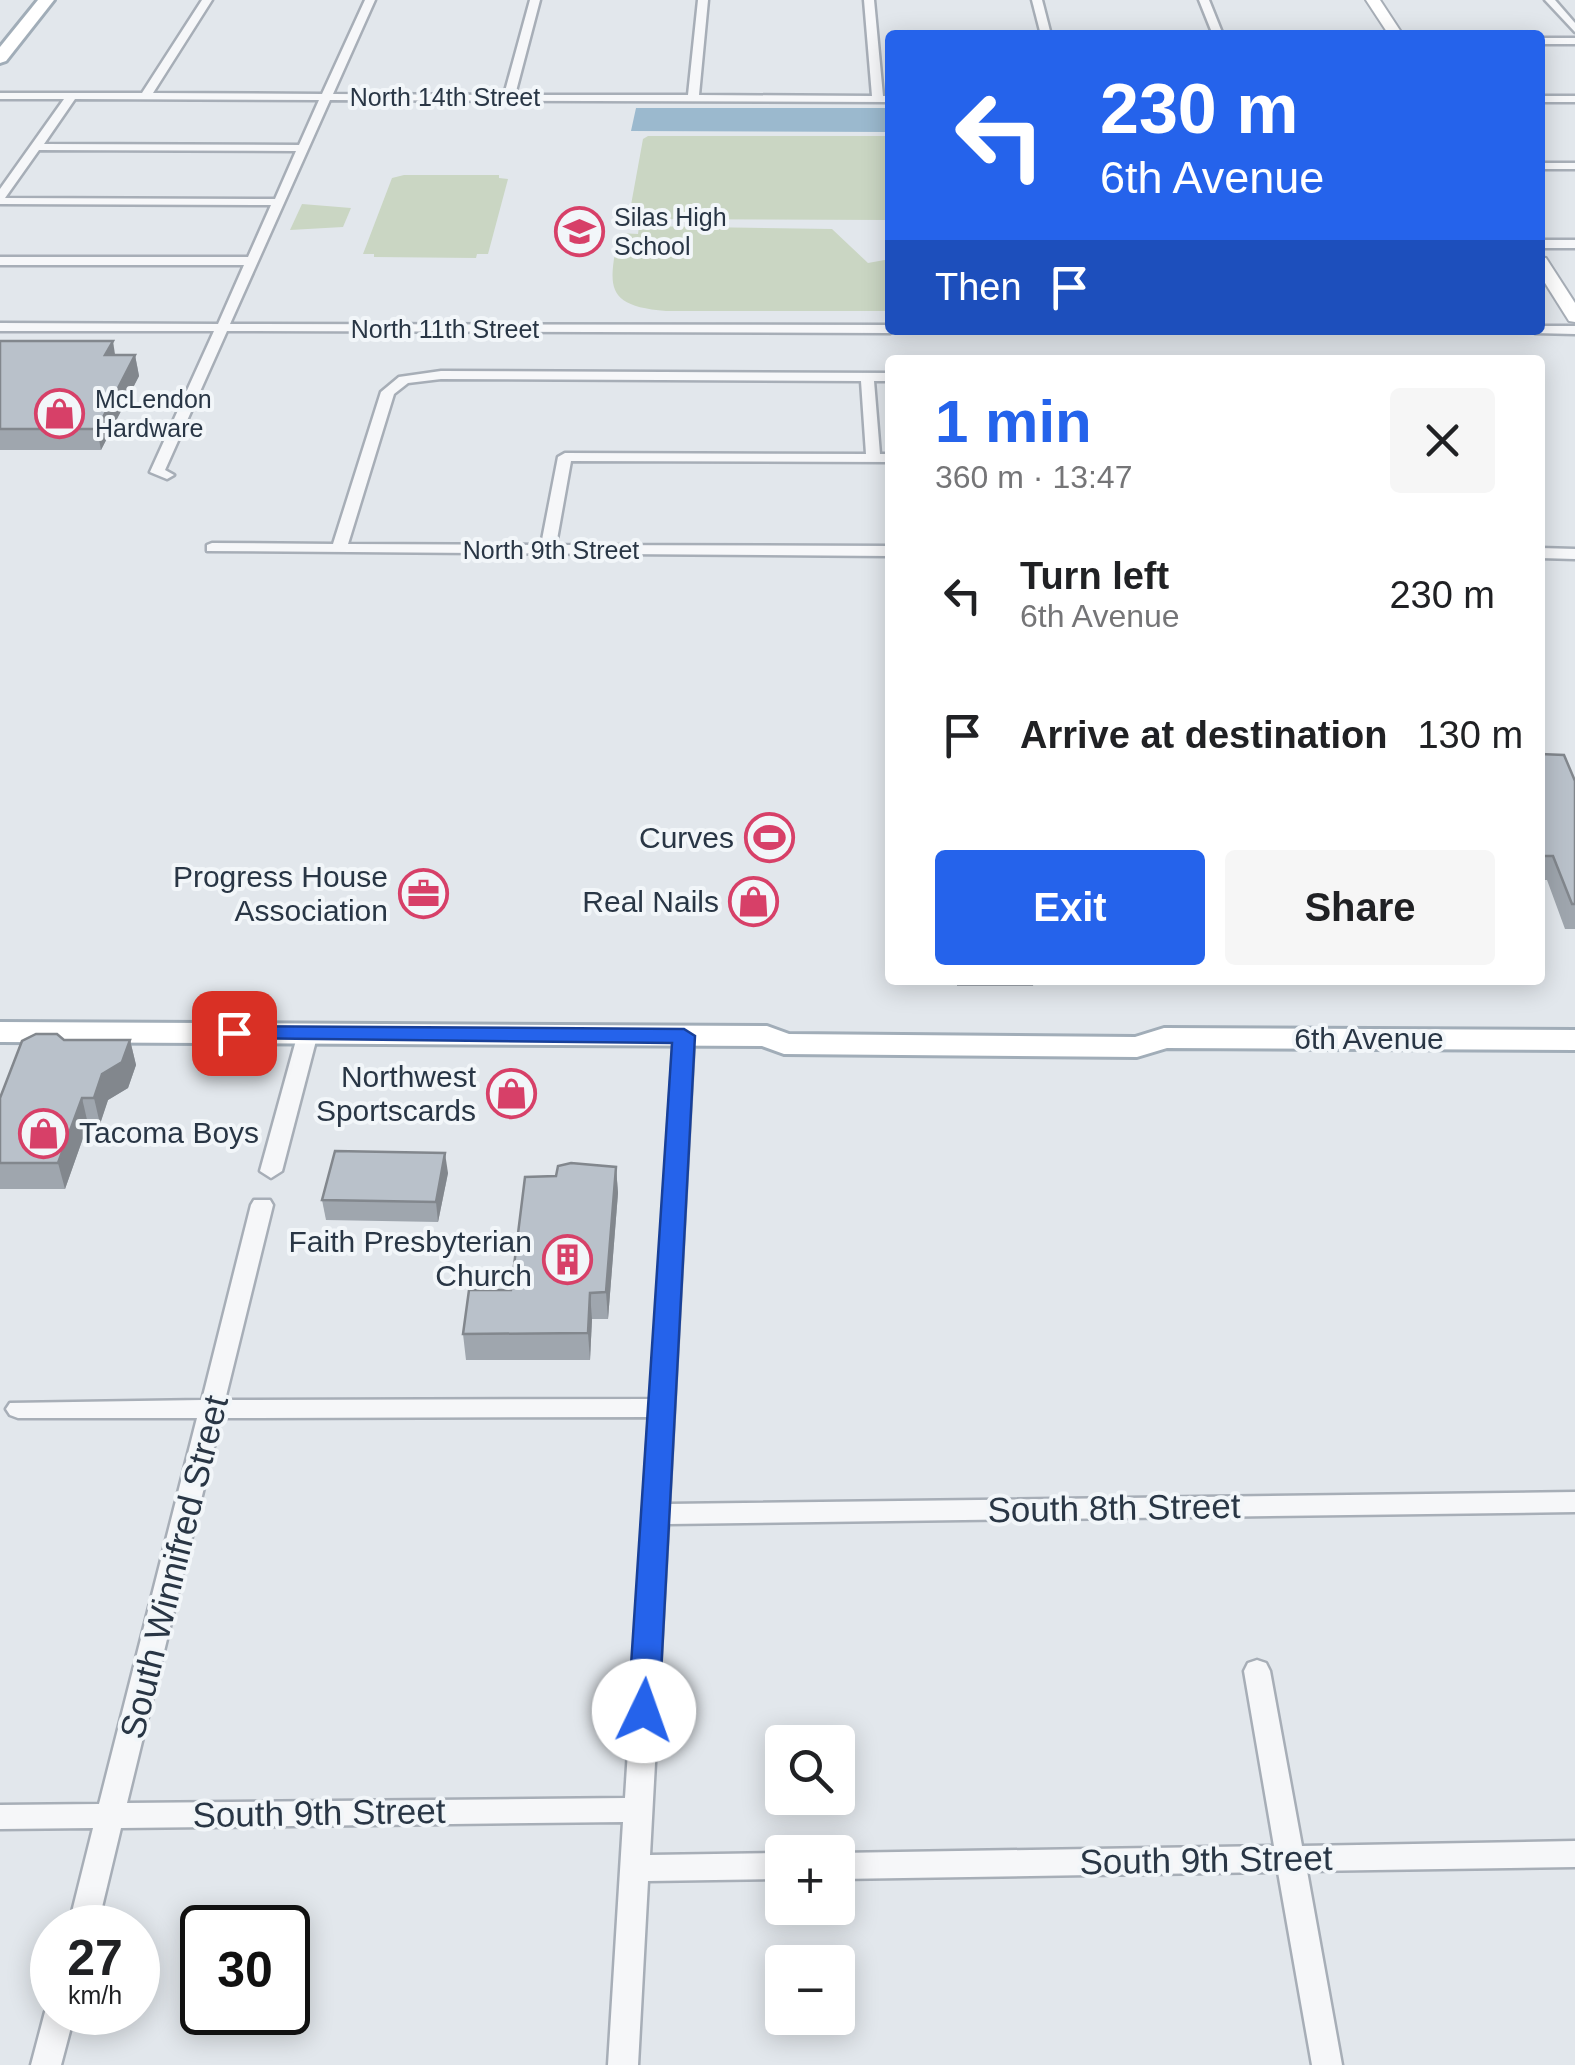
<!DOCTYPE html>
<html lang="en">
<head>
<meta charset="utf-8">
<style>
	body { margin:0; font-family:Arial,sans-serif; background:#f6f6f6; color:#202124; height:100vh; display:flex; flex-direction:column; font-size:38px; white-space:nowrap }
	* { box-sizing:border-box; margin:0 }
	p { font-size:32px; color:#757577 }
	.icon { flex:none; width:55px; height:55px; fill:none; stroke:currentColor; stroke-width:2; stroke-linecap:round; stroke-linejoin:round }
	.map { position:relative; flex:1; overflow:hidden }
	.sheet { position:absolute; left:885px; top:355px; width:660px; height:630px; display:flex; flex-direction:column; background:#fff; border-radius:10px; box-shadow:0 5px 25px #0003 }
	.sheet>* { flex:none }
	.top-card { position:absolute; left:885px; top:30px; width:660px; height:305px; border-radius:10px; box-shadow:0 5px 25px #0003; background:#2563eb; color:#fff; overflow:hidden }
	.controls { position:absolute; left:765px; top:1725px; display:grid; gap:20px }
	.controls a { display:grid; place-items:center; width:90px; height:90px; border-radius:10px; background:#fff; box-shadow:0 5px 25px #0003; font-size:50px }
	.speed { position:absolute; left:30px; top:1905px; display:flex; gap:20px; font-size:50px; font-weight:700; text-align:center }
	.speed>* { display:grid; place-content:center; width:130px; height:130px; border-radius:50%; background:#fff; box-shadow:0 5px 25px #0003; line-height:1 }
	.speed small { font-size:25px; font-weight:400 }
	.speed .limit { border:5px solid #111; border-radius:15px; background:#fff; color:#111 }
	.pin { position:absolute; display:grid; place-items:center; width:85px; height:85px; color:#fff; margin:-42px; border-radius:20px; box-shadow:0 5px 15px #0006 }
	.me { position:absolute; width:110px; margin:-55px; rotate:3deg; stroke-linejoin:round; filter:drop-shadow(0 0 8px #0008) }
	.turn { display:flex; align-items:center; gap:35px; height:210px; padding:0 50px; font-size:45px }
	.turn .icon { width:130px; height:130px; stroke-width:2.5 }
	.turn b { display:block; font-size:70px; line-height:85px }
	.then { display:flex; align-items:center; height:95px; padding:0 50px; background:#0003; gap:20px; font-size:38px }
	.round { display:grid; place-items:center; flex:none; width:105px; height:105px; border-radius:10px; background:#f6f6f6 }
	.head { display:flex; align-items:center; justify-content:space-between; height:170px; padding:0 50px }
	h1 { font-size:60px; font-weight:600; line-height:75px; color:#2563eb }
	.primary-button { display:flex; gap:20px; margin-top:auto; padding:20px 50px }
	.primary-button a { flex:1; height:115px; border-radius:10px; background:#2563eb; color:#fff; font-size:40px; font-weight:600; line-height:115px; text-align:center }
	.primary-button a+a { background:#f6f6f6; color:#202124 }
	ul { padding:0; list-style:none }
	li { display:flex; align-items:center; gap:30px; height:140px; padding:0 50px }
	li div { flex:1 }
	li b { display:block; font-size:38px }
	li em { font-style:normal }
	.map>svg:first-child { display:block }
	.green { fill:#cad6c3 }
	.water { fill:#9bb9ce }
	.lines { fill:none; stroke-linecap:round; stroke-linejoin:round }
	.street-casing { stroke:#a7aeb7; stroke-width:5 }
	.secondary-casing { stroke:#a7aeb7; stroke-width:4 }
	.primary-casing { stroke:#a1adb8; stroke-width:6 }
	.street { fill:#f6f7f9; fill-rule:evenodd }
	.secondary { fill:#fff; fill-rule:evenodd }
	.primary { fill:#fff; fill-rule:evenodd }
	.wall { fill:#9fa6ae }
	.shaded-wall { fill:#82878d }
	.building { fill:#b9c1ca; stroke:#82878d; stroke-width:2.5 }
	.route { fill:#2563eb; stroke:#184099; stroke-width:2.5 }
	.labels { text-anchor:middle; stroke-width:8; stroke-linejoin:round; paint-order:stroke }
	.far-street-label { font-size:25px; fill:#293645; stroke:#f2f6f9 }
	.far-poi-label { font-size:25px; fill:#293645; stroke:#f2f6f9; text-anchor:start }
	.poi-label { font-size:30px; fill:#293645; stroke:#f2f6f9; text-anchor:end }
	.street-label { font-size:30px; fill:#293645; stroke:#f2f6f9 }
	.near-street-label { font-size:35px; fill:#293645; stroke:#f2f6f9 }
</style>
</head>
<body>
<div class="map">
<svg width="1575" height="2065" viewBox="0 0 1575 2065">
	<rect width="100%" height="100%" fill="#e2e7ec"/>
	<!-- green -->
	<g class="green">
		<path d="M648,136h238l4,2v82l-254,-1 -7,-3 14,-77z"/>
		<path d="M404,175h95v3l9,1 -20,75h-11l-1,4 -102,-1v-3h-11l29,-76z"/>
		<path d="M302,204l49,4 -8,19 -53,3z"/>
		<path d="M639,226l193,3 36,34 22,-4v52h-224c-62,-5 -58,-25 -47,-78l19,1z"/>
	</g>
	<!-- water -->
	<path class="water" d="M636,108h254v24l-259,-1z"/>
	<g class="lines">
		<defs>
			<g id="street">
				<path d="M202,0h10l-59,93 169,1 43,-94h10l-42,94 171,1 26,-95h10l-25,95h173l10,-95h10l-9,95 173,1 -8,-96h10l9,96h7v6l-560,-2 -100,224 660,1v5h6l-6,3 -663,-2 -62,139 9,5 -7,4 -17,-7 64,-141h-214v-8l218,1 26,-59h-244v-8h248l23,-52 -271,-1v-15l64,-90h-64v-6h142zM75,99l244,1 -20,45 -255,-1zM39,150l257,1 -21,48 -270,-1z"/>
				<path d="M1032,0h10l9,35h-10z"/>
				<path d="M1199,0h10l14,35h-10z"/>
				<path d="M1545,0h10l20,23v9z"/>
				<rect x="1540" y="38" width="35" height="6"/>
				<rect x="1540" y="96" width="35" height="6"/>
				<rect x="1540" y="163" width="35" height="6"/>
				<rect x="1540" y="240" width="35" height="8"/>
				<path d="M1540,326h35v8l-40,-1 -1,-3h6z"/>
				<path d="M441,371l449,2v8h-16l6,73h10v8l-319,-1 -15,84 334,1v10l-683,-5v-6l5,-2 121,1 48,-152 18,-15zM441,379l420,2 5,73 -301,-1 -7,4 -17,88 -193,-1 46,-150 14,-11z"/>
				<path d="M1540,548l35,1v10l-35,-1z"/>
				<path d="M308,1027l10,6 -36,138 -11,7 -11,-7 38,-138z"/>
				<path d="M684,1030l10,6 -25,468 906,-12v20l-907,12 -18,331 132,-2v26l-134,2 -10,184h-30l15,-243 -502,6 -24,100h-29l25,-100 -93,1v-24l99,-1 98,-386h-179l-8,-3 -4,-6 4,-6 192,-3 49,-195 3,-5h16l3,5 -48,195 426,-1 23,-363zM649,1417l-24,381 -498,5 94,-385z"/>
				<path d="M1257,1660l9,3 4,8 32,175 273,-5v26l-268,4 35,194h-30l-34,-193 -440,7v-26l436,-7 -30,-175 4,-8z"/>
				<path d="M52,2001v11h23l-14,53h-30l14,-53z"/>
			</g>
			<g id="secondary">
				<path d="M1366,0h14l23,35h-14z"/>
				<path d="M1540,257l6,1 29,45v19l-6,-1 -29,-46z"/>
			</g>
			<g id="primary">
				<path d="M38,0h16l-48,61 -6,2v-16z"/>
				<path d="M0,1022l767,4 22,8 346,3 29,-9 411,2v20l-408,-2 -30,9 -353,-3 -22,-8 -762,-4z"/>
			</g>
		</defs>
		<!-- street casing -->
		<use href="#street" class="street-casing"/>
		<!-- secondary casing -->
		<use href="#secondary" class="secondary-casing"/>
		<!-- primary casing -->
		<use href="#primary" class="primary-casing"/>
		<!-- street -->
		<use href="#street" class="street"/>
		<!-- secondary -->
		<use href="#secondary" class="secondary"/>
		<!-- primary -->
		<use href="#primary" class="primary"/>
	</g>
	<!-- wall -->
	<g class="wall">
		<path d="M0,341l115,14h20l4,21 -38,74h-101z"/>
		<path d="M1540,754l35,27v148h-10l-18,-49h-7z"/>
		<path d="M957,980h77l-1,6h-76z"/>
		<path d="M64,1040h66l6,25 -8,23 -20,12 -8,24h-12l-23,65h-65v-91z"/>
		<path d="M616,1167l2,26 -10,126h-16l-2,41h-124l-3,-26 48,-44 45,-114z"/>
		<path d="M448,1173l-10,49 -112,-2 -4,-20z"/>
	</g>
	<!-- shaded-wall -->
	<g class="shaded-wall">
		<path d="M113,341l3,20 -11,-6z"/>
		<path d="M135,355l4,21 -38,74 -4,-21z"/>
		<path d="M130,1040l6,25 -8,23 -20,12 -8,24 -6,-26 8,-24z"/>
		<path d="M82,1098l6,26 -23,65 -7,-26z"/>
		<path d="M445,1153l3,20 -10,49 -2,-20z"/>
		<path d="M616,1167l2,26 -10,126 -2,-27z"/>
		<path d="M590,1293l2,26 -2,41 -2,-27z"/>
	</g>
	<!-- building -->
	<g class="building">
		<path d="M0,341h113l-8,14h30l-38,74h-97z"/>
		<path d="M1540,754l24,1 11,26v123h-3l-19,-48h-13z"/>
		<path d="M36,1034h21l7,6h66l-8,22 -20,12 -8,24h-12l-24,65h-58v-65l22,-57z"/>
		<path d="M335,1151l110,2 -9,49 -114,-2z"/>
		<path d="M571,1163l45,4 -10,125 -16,1 -2,40 -125,1 6,-44h42l14,-113 31,-1 2,-10z"/>
	</g>
	<!-- route -->
	<path class="route" d="M234,1026l450,3 11,7 -36,675 -5,9 -10,4 -11,-4 -5,-9 44,-668 -446,-5 -4,-5z"/>
	<!-- icons -->
	<defs>
		<symbol id="school-ring" viewBox="-11 -11 22 22"><circle r="9.5" fill="#f2f6f9" stroke="#d74068" stroke-width="1.5"/><path d="M0-5L7-2L0 1L-7-2ZM-4 1L0 2.5L4 1V4Q0 6-4 4Z" fill="#d74068"/></symbol>
		<symbol id="shop-ring" viewBox="-11 -11 22 22"><circle r="9.5" fill="#f2f6f9" stroke="#d74068" stroke-width="1.5"/><path d="M-5-2.5h2.3a2.7 3.5 0 0 1 5.4 0H5L5.5 6h-11ZM-1.5-2.5h3a1.5 2.3 0 0 0-3 0Z" fill="#d74068"/></symbol>
		<symbol id="stadium-ring" viewBox="-11 -11 22 22"><circle r="9.5" fill="#f2f6f9" stroke="#d74068" stroke-width="1.5"/><path d="M0-5a6.5 5 0 1 0 0 10a6.5 5 0 1 0 0-10ZM-3.5-1.8h7v3.6h-7Z" fill="#d74068"/></symbol>
		<symbol id="office-ring" viewBox="-11 -11 22 22"><circle r="9.5" fill="#f2f6f9" stroke="#d74068" stroke-width="1.5"/><path d="M-6-3h4V-5.5h4V-3h4V5H-6ZM-1-4.5V-3h2v-1.5ZM-6 0V1H6V0Z" fill="#d74068"/></symbol>
		<symbol id="building-ring" viewBox="-11 -11 22 22"><circle r="9.5" fill="#f2f6f9" stroke="#d74068" stroke-width="1.5"/><path d="M-4-6H4V6H1V3H-1V6H-4ZM-2.5-4.3h1.7v1.8h-1.7ZM.8-4.3h1.7v1.8H.8ZM-2.5-1h1.7V.8h-1.7ZM.8-1h1.7V.8H.8Z" fill="#d74068"/></symbol>
	</defs>
	<g fill-rule="evenodd">
		<use href="#school-ring" x="552" y="204" width="55" height="55"/>
		<use href="#shop-ring" x="32" y="386" width="55" height="55"/>
		<use href="#stadium-ring" x="742" y="810" width="55" height="55"/>
		<use href="#office-ring" x="396" y="866" width="55" height="55"/>
		<use href="#shop-ring" x="726" y="874" width="55" height="55"/>
		<use href="#shop-ring" x="484" y="1066" width="55" height="55"/>
		<use href="#shop-ring" x="16" y="1106" width="55" height="55"/>
		<use href="#building-ring" x="540" y="1232" width="55" height="55"/>
	</g>
	<g class="labels">
		<!-- far-street labels -->
		<g class="far-street-label">
			<text x="445" y="106">North 14th Street</text>
			<text x="445" y="338">North 11th Street</text>
			<text x="551" y="559">North 9th Street</text>
		</g>
		<!-- far-poi labels -->
		<g class="far-poi-label">
			<text x="614" y="226">Silas High<tspan x="614" dy="29">School</tspan></text>
			<text x="95" y="408">McLendon<tspan x="95" dy="29">Hardware</tspan></text>
		</g>
		<!-- poi labels -->
		<g class="poi-label">
			<text x="734" y="848">Curves</text>
			<text x="388" y="887">Progress House<tspan x="388" dy="34">Association</tspan></text>
			<text x="719" y="912">Real Nails</text>
			<text x="476" y="1087">Northwest<tspan x="476" dy="34">Sportscards</tspan></text>
			<text x="79" y="1143" text-anchor="start">Tacoma Boys</text>
			<text x="532" y="1252">Faith Presbyterian<tspan x="532" dy="34">Church</tspan></text>
		</g>
		<!-- street labels -->
		<g class="street-label">
			<text x="1369" y="1049">6th Avenue</text>
		</g>
		<!-- near-street labels -->
		<g class="near-street-label">
			<text transform="translate(1114 1508) rotate(-1)" y="12">South 8th Street</text>
			<text transform="translate(174 1567) rotate(-76)" y="12">South Winnifred Street</text>
			<text transform="translate(319 1813) rotate(-1)" y="12">South 9th Street</text>
			<text transform="translate(1206 1860) rotate(-1)" y="12">South 9th Street</text>
		</g>
	</g>
</svg>
<div class="controls">
<a><svg class="icon" aria-label="search" viewBox="0 0 24 24"><circle cx="10" cy="10" r="6"/><path d="M15 15l6 6"/></svg></a>
<a>+</a>
<a>−</a>
</div>
<div class="speed"><div>27<small>km/h</small></div><div class="limit">30</div></div>
<div class="pin" style="left:234px;top:1033px;background:#d93025"><svg class="icon" aria-label="arrive" viewBox="0 0 24 24"><path d="M6 21V4h12l-3 4 3 4H6"/></svg></div>
<svg class="me" style="left:644px;top:1711px" viewBox="-20 -20 40 40"><circle r="19" fill="#fff"/><path d="M0-13L10 11 0 6-10 11z" fill="#2563eb"/></svg>
<div class="top-card">
<div class="turn"><svg class="icon" aria-label="left" viewBox="0 0 24 24"><path d="M17 20v-9H6M10 6l-5 5 5 5"/></svg><div><b>230 m</b>6th Avenue</div></div>
<div class="then">Then<svg class="icon" aria-label="arrive" viewBox="0 0 24 24"><path d="M6 21V4h12l-3 4 3 4H6"/></svg></div>
</div>
<section class="sheet">
<div class="head"><div><h1>1 min</h1><p>360 m · 13:47</p></div><a class="round"><svg class="icon" aria-label="close" viewBox="0 0 24 24"><path d="M6 6l12 12M18 6L6 18"/></svg></a></div>
<ul>
<li><svg class="icon" aria-label="left" viewBox="0 0 24 24"><path d="M17 20v-9H6M10 6l-5 5 5 5"/></svg><div><b>Turn left</b><p>6th Avenue</p></div><em>230 m</em></li>
<li><svg class="icon" aria-label="arrive" viewBox="0 0 24 24"><path d="M6 21V4h12l-3 4 3 4H6"/></svg><div><b>Arrive at destination</b></div><em>130 m</em></li>
</ul>
<div class="primary-button"><a>Exit</a><a>Share</a></div>
</section>
</div>
</body>
</html>
